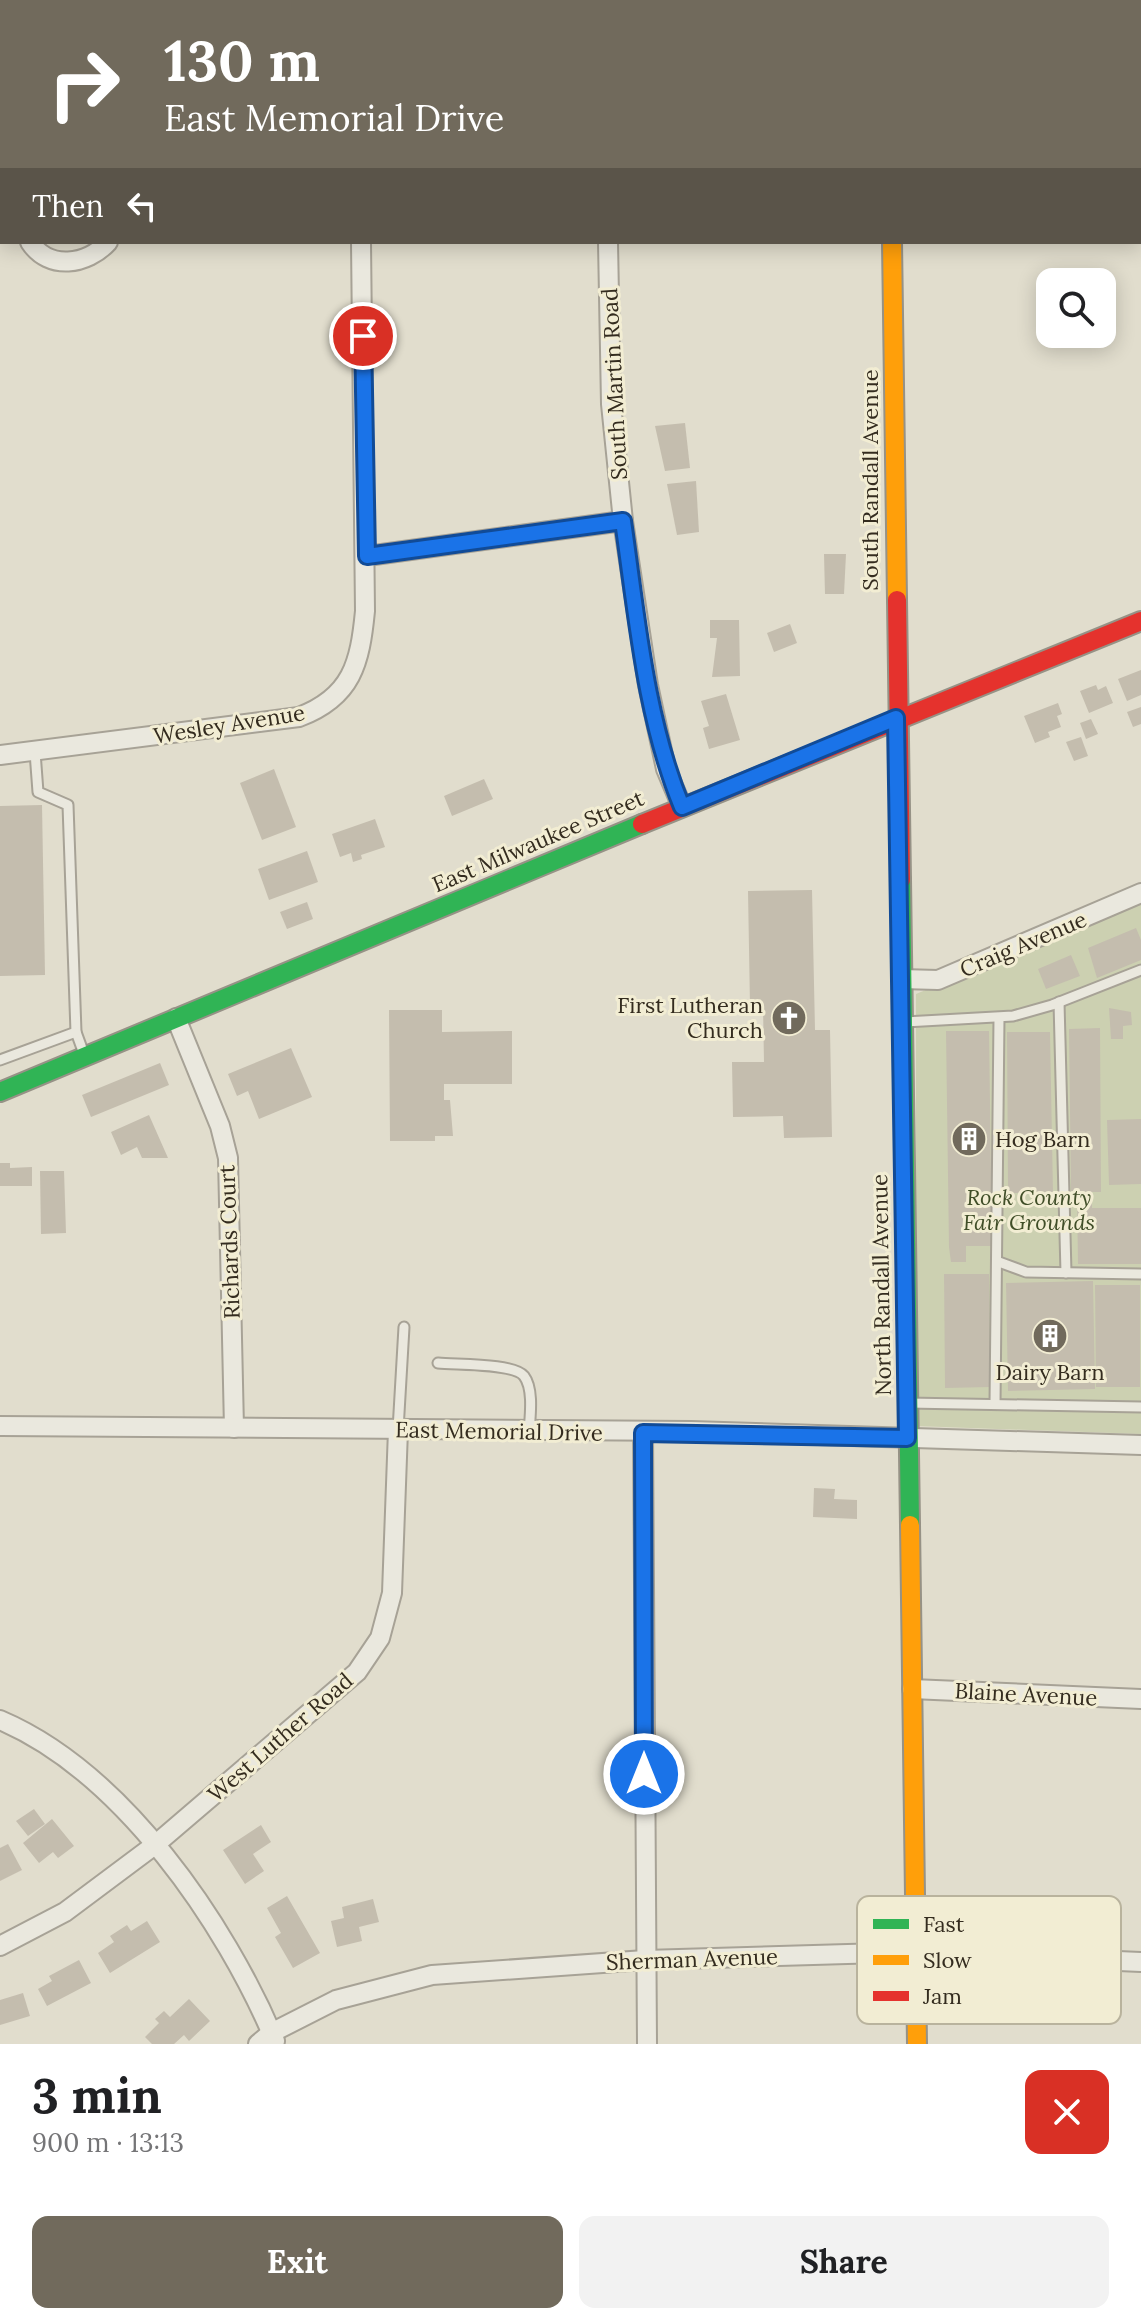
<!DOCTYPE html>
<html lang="en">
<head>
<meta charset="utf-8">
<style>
	body { margin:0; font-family:Lora,serif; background:#f2f2f2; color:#202124; height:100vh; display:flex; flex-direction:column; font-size:30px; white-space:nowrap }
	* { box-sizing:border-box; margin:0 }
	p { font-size:26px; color:#757577 }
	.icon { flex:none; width:44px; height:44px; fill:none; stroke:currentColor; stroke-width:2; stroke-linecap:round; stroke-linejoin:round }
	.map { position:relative; height:2044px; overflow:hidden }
	.panel { display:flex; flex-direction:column; background:#fff; flex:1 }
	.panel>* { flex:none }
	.top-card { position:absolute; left:0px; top:0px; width:1142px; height:244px; box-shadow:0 4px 20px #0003; background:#716a5c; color:#fff; overflow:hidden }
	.tools { position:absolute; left:1036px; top:268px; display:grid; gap:16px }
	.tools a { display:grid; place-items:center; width:80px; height:80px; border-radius:16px; background:#fff; box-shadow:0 4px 20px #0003; font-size:40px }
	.pin { position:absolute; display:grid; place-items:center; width:68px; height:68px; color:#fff; margin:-34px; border:4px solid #fff; border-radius:50%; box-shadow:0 2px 8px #0007 }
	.me { position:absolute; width:88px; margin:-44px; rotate:0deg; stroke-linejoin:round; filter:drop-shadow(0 0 6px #0008) }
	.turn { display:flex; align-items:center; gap:28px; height:168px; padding:0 32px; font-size:36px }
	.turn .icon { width:104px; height:104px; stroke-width:2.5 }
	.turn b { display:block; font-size:56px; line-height:68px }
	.then { display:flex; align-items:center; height:76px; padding:0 32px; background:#0003; gap:16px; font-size:30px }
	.round { display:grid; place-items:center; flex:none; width:84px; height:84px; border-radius:16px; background:#f2f2f2 }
	.overview { display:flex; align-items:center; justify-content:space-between; height:136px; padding:0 32px }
	h1 { font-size:48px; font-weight:800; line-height:60px }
	.primary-button { display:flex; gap:16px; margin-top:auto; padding:16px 32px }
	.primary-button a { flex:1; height:92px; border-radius:16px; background:#716a5c; color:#fff; font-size:32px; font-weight:800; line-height:92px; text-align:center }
	.primary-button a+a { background:#f2f2f2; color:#202124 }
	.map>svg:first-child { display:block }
	.green { fill:#ccd0b1 }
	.building { fill:#c4bdae }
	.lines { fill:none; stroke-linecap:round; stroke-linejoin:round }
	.lane-casing { stroke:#a7a296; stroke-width:13 }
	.street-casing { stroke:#a7a296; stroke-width:22 }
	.fast-casing { stroke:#969286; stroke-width:22 }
	.slow-casing { stroke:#969286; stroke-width:22 }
	.jam-casing { stroke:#969286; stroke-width:22 }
	.lane { stroke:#eae8de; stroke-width:9 }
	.street { stroke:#eae8de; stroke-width:18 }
	.fast { stroke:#30b455; stroke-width:18 }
	.slow { stroke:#ff9f0a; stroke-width:18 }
	.jam { stroke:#e5322d; stroke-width:18 }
	.route-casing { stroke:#114b97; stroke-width:20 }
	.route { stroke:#1a73e8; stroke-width:14 }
	.labels { text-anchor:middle; stroke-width:6; stroke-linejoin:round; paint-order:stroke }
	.street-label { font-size:22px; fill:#342c1f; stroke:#f2edd3 }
	.poi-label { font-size:22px; fill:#342c1f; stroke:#f2edd3; text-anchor:end }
	.park-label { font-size:22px; font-style:italic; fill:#404e28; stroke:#f2edd3 }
	.key { fill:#f2edd3; stroke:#b9b39d; stroke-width:2 }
	.key-label { font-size:22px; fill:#342c1f }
</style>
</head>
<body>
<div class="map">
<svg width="1141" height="2044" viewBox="0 0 1141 2044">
	<rect width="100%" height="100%" fill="#e1ddcd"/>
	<!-- green -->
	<path class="green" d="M1141,901v533l-225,-8v-432z"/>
	<!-- building -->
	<g class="building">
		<path d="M685,423l5,45 -25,3 -10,-45z"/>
		<path d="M696,481l3,51 -22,3 -10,-51z"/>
		<path d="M824,554h22l-2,40h-19z"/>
		<path d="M710,620h29l1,56 -28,1 5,-39h-7z"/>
		<path d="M790,624l7,19 -23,9 -7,-19z"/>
		<path d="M1141,670v25l-14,6 -9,-22z"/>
		<path d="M1096,685l2,5 8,-4 7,17 -24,10 -9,-22z"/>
		<path d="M726,694l14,46 -31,9 -6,-21 6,-2 -8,-25z"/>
		<path d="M1058,703l4,11 -5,2 4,11 -13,5 2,5 -15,6 -11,-27z"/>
		<path d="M1141,707v17l-8,3 -6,-15z"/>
		<path d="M1091,719l7,15 -12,5 -6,-16z"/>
		<path d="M1081,737l7,19 -14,5 -8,-19z"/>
		<path d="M274,769l22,58 -34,13 -22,-57z"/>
		<path d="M484,779l9,20 -41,17 -8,-20z"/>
		<path d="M42,805l3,170 -45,1v-170z"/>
		<path d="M375,819l10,28 -24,8 1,4 -9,3 -2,-9 -11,4 -8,-23z"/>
		<path d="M307,851l11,31 -49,18 -11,-31z"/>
		<path d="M812,890l3,140h15l2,107 -48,1 -1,-22 -50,1 -1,-55h32l-1,-56h-13l-2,-115z"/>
		<path d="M307,902l6,17 -26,10 -7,-17z"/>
		<path d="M1136,928l5,12v20l-44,18 -9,-30z"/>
		<path d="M1071,955l9,21 -34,13 -8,-20z"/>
		<path d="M1109,1008l22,4 1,13 -9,1v13h-12z"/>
		<path d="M389,1010h53v22l70,-1v53h-68v16h6l3,36h-18v5h-45z"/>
		<path d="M1100,1028l1,164h-9v16h49v56h-63l-1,-71h-6l-2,-164z"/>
		<path d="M946,1031h43l3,215h-26v16h-15l-2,-15z"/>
		<path d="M1007,1032h43l3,161h-45z"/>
		<path d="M291,1048l21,49 -53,22 -11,-28 -11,5 -9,-22z"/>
		<path d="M160,1063l9,22 -78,32 -9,-22z"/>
		<path d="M149,1115l19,43h-26l-5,-11 -16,8 -10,-23z"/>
		<path d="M1141,1119v65l-32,1 -2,-65z"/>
		<path d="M0,1163h10v5l22,-1v19h-32z"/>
		<path d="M40,1171h24l2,62 -25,1z"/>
		<path d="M944,1274h45l1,113 -45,1z"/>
		<path d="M1093,1281l2,108 -87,2 -2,-108z"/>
		<path d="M1095,1285h45v102h-44z"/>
		<path d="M814,1488l21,1 -1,10 23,1v19l-44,-2z"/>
		<path d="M34,1809l11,15 -17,12 -12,-15z"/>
		<path d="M52,1819l22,27 -16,12 -5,-6 -14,11 -16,-20z"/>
		<path d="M261,1825l10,17 -18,12 11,17 -19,13 -22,-34z"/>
		<path d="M8,1844l14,26 -22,11v-33z"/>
		<path d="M287,1896l33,57 -27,15 -18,-31 6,-4 -14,-25z"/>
		<path d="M373,1899l6,23 -20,5 3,14 -25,6 -6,-26 13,-3 -2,-11z"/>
		<path d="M147,1921l13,21 -50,31 -12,-20 16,-11 -4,-6 17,-11 4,6z"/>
		<path d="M79,1960l12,23 -44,23 -9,-17 14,-8 -3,-5z"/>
		<path d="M23,1993l7,23 -30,9v-25z"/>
		<path d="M189,1999l21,22 -21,20 -5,-6 -10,9h-22l-7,-7 14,-14 -4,-4 9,-8 6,6z"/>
	</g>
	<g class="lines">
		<defs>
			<g id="lane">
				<path d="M35,752l3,40 30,13 8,227 8,22"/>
				<path d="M1059,1002l7,271"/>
				<path d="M905,1022l108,-6 39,-11 89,-35"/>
				<path d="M0,1060l76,-28"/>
				<path d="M999,1262l27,10 115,2"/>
				<path d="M438,1363c18,2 76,0 86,13 10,13 6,41 5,56"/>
				<path d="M908,1403l233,4"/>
				<path d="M995,1404l4,-386"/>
				<path d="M398,1430l6,-103"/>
			</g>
			<g id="street">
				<path d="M92,0l1,2"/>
				<path d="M357,0v2"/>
				<path d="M605,0v2"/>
				<path d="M0,199h2"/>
				<path d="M30,242c19,29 57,23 78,0"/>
				<path d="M608,242l3,162 12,117 25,164 18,84 16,38"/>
				<path d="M367,556l256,-35"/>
				<path d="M0,755l299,-38c53,-20 61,-54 66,-106l-4,-369"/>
				<path d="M901,979l37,1 203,-87"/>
				<path d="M176,1018l44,108 8,32 6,270"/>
				<path d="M0,1426l691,5 450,14"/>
				<path d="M643,1433l4,611"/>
				<path d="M912,1689l229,10"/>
				<path d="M0,1720c122,52 225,202 275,321"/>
				<path d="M0,1946l65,-34 91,-68 201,-172 23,-34 12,-45 6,-163"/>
				<path d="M258,2044l13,-11 65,-33 96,-25 213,-15 271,-8 225,10"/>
			</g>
			<g id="fast">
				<path d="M901,880l9,645"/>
				<path d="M0,1092l642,-268"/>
			</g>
			<g id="slow">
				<path d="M890,0v2"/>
				<path d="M892,242l5,358"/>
				<path d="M910,1525l7,519"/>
			</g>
			<g id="jam">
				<path d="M897,600l4,280"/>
				<path d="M642,824l499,-203"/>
			</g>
		</defs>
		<!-- lane casing -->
		<use href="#lane" class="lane-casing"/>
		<!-- street casing -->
		<use href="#street" class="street-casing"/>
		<!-- fast casing -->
		<use href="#fast" class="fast-casing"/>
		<!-- slow casing -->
		<use href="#slow" class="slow-casing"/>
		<!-- jam casing -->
		<use href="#jam" class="jam-casing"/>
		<!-- lane -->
		<use href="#lane" class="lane"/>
		<!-- street -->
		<use href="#street" class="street"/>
		<!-- fast -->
		<use href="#fast" class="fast"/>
		<!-- slow -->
		<use href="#slow" class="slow"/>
		<!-- jam -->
		<use href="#jam" class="jam"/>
	</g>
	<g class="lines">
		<defs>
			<path id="route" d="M363,336l4,220 256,-35c14,96 22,196 59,286l214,-89 11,720 -264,-5 1,341"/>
		</defs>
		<!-- route casing -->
		<use href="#route" class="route-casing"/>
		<!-- route -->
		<use href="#route" class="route"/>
	</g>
	<!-- icons -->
	<defs>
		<symbol id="church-disc" viewBox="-11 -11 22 22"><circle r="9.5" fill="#716a5c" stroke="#f2edd3"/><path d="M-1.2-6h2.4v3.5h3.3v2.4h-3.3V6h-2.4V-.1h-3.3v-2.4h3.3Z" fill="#fff"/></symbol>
		<symbol id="building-disc" viewBox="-11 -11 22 22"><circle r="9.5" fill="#716a5c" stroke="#f2edd3"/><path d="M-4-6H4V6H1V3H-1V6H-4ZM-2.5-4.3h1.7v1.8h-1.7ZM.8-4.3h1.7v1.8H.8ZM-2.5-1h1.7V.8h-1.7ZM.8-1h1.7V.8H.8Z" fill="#fff"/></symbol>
	</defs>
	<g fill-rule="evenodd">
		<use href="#church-disc" x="769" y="998" width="40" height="40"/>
		<use href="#building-disc" x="949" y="1119" width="40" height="40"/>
		<use href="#building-disc" x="1030" y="1316" width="40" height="40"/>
	</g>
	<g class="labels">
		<!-- street labels -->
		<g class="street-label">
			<text transform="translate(614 384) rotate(-93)" y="8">South Martin Road</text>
			<text transform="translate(870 480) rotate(-90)" y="8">South Randall Avenue</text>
			<text transform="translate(229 724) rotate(-9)" y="8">Wesley Avenue</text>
			<text transform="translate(538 841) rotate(-23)" y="8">East Milwaukee Street</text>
			<text transform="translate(1023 944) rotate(-23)" y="8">Craig Avenue</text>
			<text transform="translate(229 1242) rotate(-92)" y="8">Richards Court</text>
			<text transform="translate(881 1285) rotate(-91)" y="8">North Randall Avenue</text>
			<text transform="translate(499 1431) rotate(1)" y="8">East Memorial Drive</text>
			<text transform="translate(1026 1694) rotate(3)" y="8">Blaine Avenue</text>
			<text transform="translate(280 1737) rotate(-41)" y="8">West Luther Road</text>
			<text transform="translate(692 1959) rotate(-2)" y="8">Sherman Avenue</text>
		</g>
		<!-- poi labels -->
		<g class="poi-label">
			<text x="763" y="1013">First Lutheran<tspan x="763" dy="25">Church</tspan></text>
			<text x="995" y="1147" text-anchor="start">Hog Barn</text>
			<text x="1050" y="1380" text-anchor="middle">Dairy Barn</text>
		</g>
		<!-- park labels -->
		<g class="park-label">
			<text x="1029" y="1205">Rock County<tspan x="1029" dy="25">Fair Grounds</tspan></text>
		</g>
	</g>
	<!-- legend -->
	<rect x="857" y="1896" width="264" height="128" rx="12" class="key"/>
	<rect x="873" y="1919" width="36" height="10" fill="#30b455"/>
	<rect x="873" y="1955" width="36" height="10" fill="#ff9f0a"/>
	<rect x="873" y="1991" width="36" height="10" fill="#e5322d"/>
	<g class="key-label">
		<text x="923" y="1932">Fast</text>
		<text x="923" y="1968">Slow</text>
		<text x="923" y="2004">Jam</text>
	</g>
</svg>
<div class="tools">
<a><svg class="icon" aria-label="search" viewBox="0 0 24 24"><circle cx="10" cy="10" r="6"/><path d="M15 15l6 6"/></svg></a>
</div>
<div class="pin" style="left:363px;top:336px;background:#d93025"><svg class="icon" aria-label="arrive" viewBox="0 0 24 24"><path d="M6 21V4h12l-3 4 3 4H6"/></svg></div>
<svg class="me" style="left:644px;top:1774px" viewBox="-20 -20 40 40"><circle r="17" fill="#1a73e8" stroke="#fff" stroke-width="3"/><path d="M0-11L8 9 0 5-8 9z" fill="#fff"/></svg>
<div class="top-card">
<div class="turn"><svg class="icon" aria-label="right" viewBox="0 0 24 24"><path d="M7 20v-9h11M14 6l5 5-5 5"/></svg><div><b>130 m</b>East Memorial Drive</div></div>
<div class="then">Then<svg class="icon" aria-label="left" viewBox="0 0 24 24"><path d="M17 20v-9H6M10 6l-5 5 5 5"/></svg></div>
</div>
</div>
<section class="panel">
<div class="overview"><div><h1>3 min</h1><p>900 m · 13:13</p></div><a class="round" style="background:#d93025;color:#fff"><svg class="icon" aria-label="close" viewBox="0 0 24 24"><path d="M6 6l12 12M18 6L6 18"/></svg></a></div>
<div class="primary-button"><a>Exit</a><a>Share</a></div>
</section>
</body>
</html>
